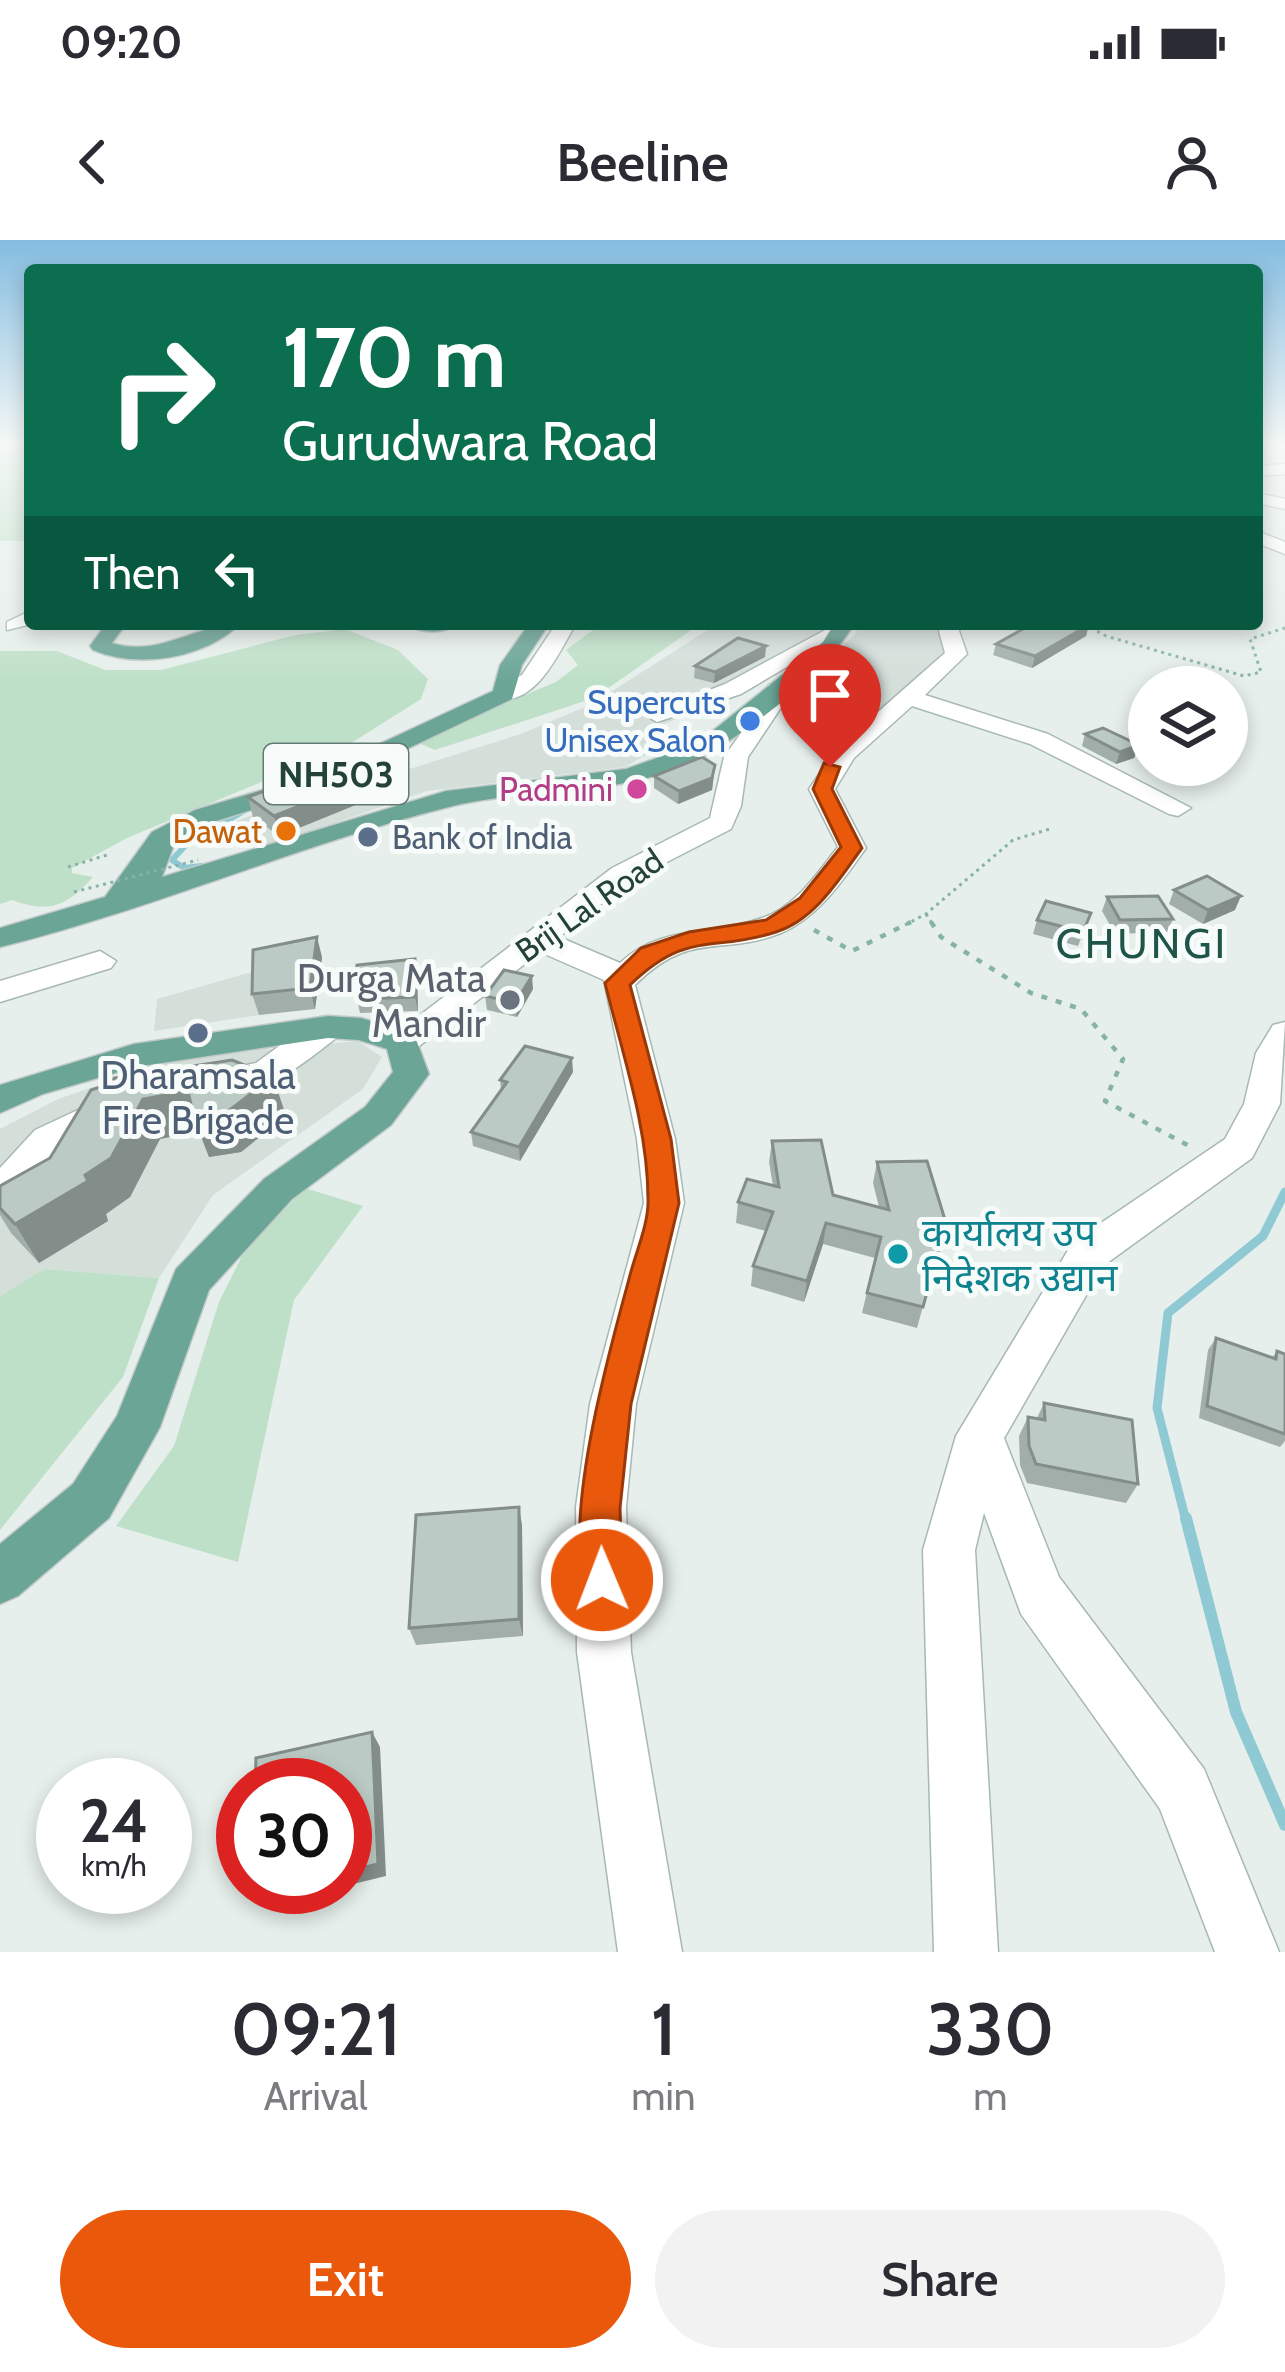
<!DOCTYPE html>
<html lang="en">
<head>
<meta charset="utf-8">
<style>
	body { margin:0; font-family:Cabin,"Noto Sans Devanagari",sans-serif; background:#f2f2f3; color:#2b2b33; height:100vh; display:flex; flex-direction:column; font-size:45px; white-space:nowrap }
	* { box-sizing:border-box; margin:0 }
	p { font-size:39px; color:#7c7c81 }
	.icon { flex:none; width:66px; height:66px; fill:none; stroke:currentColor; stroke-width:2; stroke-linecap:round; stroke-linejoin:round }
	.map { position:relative; height:1712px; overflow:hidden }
	.panel { display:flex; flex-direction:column; background:#fff; flex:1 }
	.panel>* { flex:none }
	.top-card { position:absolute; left:24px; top:24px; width:1239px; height:366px; border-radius:12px; box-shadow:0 6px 18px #0003; background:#0b6e4f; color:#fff; overflow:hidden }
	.tools { position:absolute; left:1128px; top:426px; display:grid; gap:24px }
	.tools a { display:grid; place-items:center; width:120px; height:120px; border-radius:50%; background:#fff; box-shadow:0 6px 18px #0003; font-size:60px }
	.speed { position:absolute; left:36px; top:1518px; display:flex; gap:24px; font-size:60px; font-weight:700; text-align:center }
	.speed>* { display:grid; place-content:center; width:156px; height:156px; border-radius:50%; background:#fff; box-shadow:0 6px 18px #0003; line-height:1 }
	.speed small { font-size:30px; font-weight:400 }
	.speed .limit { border:18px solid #d22; background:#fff; color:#111 }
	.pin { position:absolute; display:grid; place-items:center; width:102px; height:102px; color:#fff; margin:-123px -51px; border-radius:50% 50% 50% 0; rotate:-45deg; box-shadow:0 0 12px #0007 }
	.pin .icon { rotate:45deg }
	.me { position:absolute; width:132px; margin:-66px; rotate:359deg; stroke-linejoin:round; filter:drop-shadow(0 0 9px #0008) }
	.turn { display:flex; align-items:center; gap:42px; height:252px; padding:0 60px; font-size:54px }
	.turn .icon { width:156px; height:156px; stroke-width:2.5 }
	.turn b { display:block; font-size:84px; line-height:102px }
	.then { display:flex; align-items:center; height:114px; padding:0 60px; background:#0003; gap:24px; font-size:45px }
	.eta { display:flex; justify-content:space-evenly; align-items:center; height:204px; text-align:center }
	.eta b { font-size:72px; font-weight:600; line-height:84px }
	.action { display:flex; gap:24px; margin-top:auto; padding:24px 60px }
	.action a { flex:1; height:138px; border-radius:72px; background:#ea580c; color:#fff; font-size:48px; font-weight:600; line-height:138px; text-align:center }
	.action a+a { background:#f2f2f3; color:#2b2b33 }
	.status { display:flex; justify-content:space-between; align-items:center; height:84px; padding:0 60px; background:#fff; direction:ltr }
	.status svg { height:33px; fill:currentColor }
	header { display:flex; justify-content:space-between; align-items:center; height:156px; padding:0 60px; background:#fff; font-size:54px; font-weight:600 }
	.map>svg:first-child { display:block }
	.built { fill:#d4dfda }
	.green { fill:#bfe0c8 }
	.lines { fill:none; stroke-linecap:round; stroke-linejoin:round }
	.stream-far2 { stroke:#8ec9d4; stroke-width:6 }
	.stream-far1 { stroke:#8ec9d4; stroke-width:9 }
	.stream { stroke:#8ec9d4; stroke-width:12 }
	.minor-casing { stroke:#a8b8b2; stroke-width:3 }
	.major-casing { stroke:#c2cac8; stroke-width:3 }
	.path-far1 { stroke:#86b3a5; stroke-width:3; stroke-dasharray:3 4.5; stroke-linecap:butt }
	.path { stroke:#86b3a5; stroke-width:4.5; stroke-dasharray:6 9; stroke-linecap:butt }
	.minor { fill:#fff; fill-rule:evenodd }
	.major { fill:#6aa596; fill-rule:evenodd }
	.path-bridge { stroke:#86b3a5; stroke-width:3; stroke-dasharray:3 4.5; stroke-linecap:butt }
	.wall { fill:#a1aea9 }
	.shaded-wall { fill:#838d89 }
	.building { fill:#bbcac4; stroke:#838d89; stroke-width:3 }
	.route { fill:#ea580c; stroke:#983908; stroke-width:3 }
	.shop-dot { fill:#3f7fe0; stroke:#f7fbf9; stroke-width:4.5 }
	.hotel-dot { fill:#d1479c; stroke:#f7fbf9; stroke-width:4.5 }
	.food-dot { fill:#e8710a; stroke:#f7fbf9; stroke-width:4.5 }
	.service-dot { fill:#5c6f8a; stroke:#f7fbf9; stroke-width:4.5 }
	.worship-dot { fill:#6b7280; stroke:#f7fbf9; stroke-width:4.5 }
	.culture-dot { fill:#0f9aa8; stroke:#f7fbf9; stroke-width:4.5 }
	.labels { text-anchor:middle; stroke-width:10; stroke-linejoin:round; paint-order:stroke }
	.far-shop-label { font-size:33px; fill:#366cbe; stroke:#f7fbf9; text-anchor:end }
	.far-hotel-label { font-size:33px; fill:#b23c85; stroke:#f7fbf9; text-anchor:end }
	.far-food-label { font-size:33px; fill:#c56008; stroke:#f7fbf9; text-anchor:end }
	.far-service-label { font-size:33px; fill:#4e5e75; stroke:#f7fbf9; text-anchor:start }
	.far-street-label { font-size:33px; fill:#24423a; stroke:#f7fbf9 }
	.shield { fill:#f7fbf9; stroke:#637a73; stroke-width:3 }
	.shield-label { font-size:36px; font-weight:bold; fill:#24423a }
	.worship-label { font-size:39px; fill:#5b616d; stroke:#f7fbf9; text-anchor:end }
	.service-label { font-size:39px; fill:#4e5e75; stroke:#f7fbf9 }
	.culture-label { font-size:39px; fill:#0d838f; stroke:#f7fbf9; text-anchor:start }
	.neighbourhood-label { font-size:42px; letter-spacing:3px; fill:#1f5548; stroke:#f7fbf9 }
</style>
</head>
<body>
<div class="status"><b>09:20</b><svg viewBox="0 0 49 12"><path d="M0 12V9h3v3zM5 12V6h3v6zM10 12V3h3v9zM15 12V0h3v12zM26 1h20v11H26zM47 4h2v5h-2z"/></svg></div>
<header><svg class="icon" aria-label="back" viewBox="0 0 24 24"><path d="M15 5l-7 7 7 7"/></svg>Beeline<svg class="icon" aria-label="person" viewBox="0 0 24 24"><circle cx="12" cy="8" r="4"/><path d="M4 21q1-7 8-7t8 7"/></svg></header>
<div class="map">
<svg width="1285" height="1712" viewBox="0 0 1285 1712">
	<rect width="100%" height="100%" fill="#e6efeb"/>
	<!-- built -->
	<g class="built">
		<path d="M717,384h112v14l-10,11 -85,47 -75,30 22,9 -56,32 -198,24 -165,57 -28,-26 152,-59 14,9 121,-38 71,-30z"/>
		<path d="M859,384h83l7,23 -3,15 -76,60 -80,-21 4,-15 61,-51z"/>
		<path d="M259,730v45l-105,16 3,-32z"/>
		<path d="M358,801l24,16 -19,32 -150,106 -54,83 -115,-9 -44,27v-167l58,-30 120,-41z"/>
	</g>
	<!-- green -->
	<g class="green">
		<path d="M30,208v93h-30v-89z"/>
		<path d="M601,384h99l-106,74 -159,52 -21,-9 142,-59 22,-17 -12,-15z"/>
		<path d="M345,389l53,21 30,29 -7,20 -76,48 -218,91 -55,30v5l21,4c-26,29 -44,37 -81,23l-12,4v-253h57l48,19h56l134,-35z"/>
		<path d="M305,948l58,18 -69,94 -56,262 -122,-36 58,-80 45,-144 25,-50z"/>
		<path d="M44,1029l115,9 -36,99 -123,153v-234z"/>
	</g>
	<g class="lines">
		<!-- stream-far2 -->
		<path class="stream-far2" d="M201,626l-17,2 -12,-8 13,-14 62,-37"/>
		<!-- stream-far1 -->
		<path class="stream-far1" d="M1186,1281l-29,-113 11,-95 95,-77 22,-44"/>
		<!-- stream -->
		<path class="stream" d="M1186,1278l50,194 49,113"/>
		<defs>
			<g id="minor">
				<path d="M1285,224v10l-28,2v-10z"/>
				<path d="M1257,253l28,6v10l-28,-6z"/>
				<path d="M1257,291l28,11v12l-28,-11z"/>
				<path d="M30,371l2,13 -25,6v-8z"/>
				<path d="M556,384h20c-18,29 -39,82 -80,75v-10l26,-14z"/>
				<path d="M942,384h20l-3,7 8,23 -42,41 123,39 143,74 -13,8 -9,-2 -139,-70 -118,-38 -58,52 -19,31 31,59c-23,32 -48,70 -85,85 -61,24 -90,-4 -146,52l40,154 9,64 -48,201 -10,103 5,145 51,300h-64l-41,-300 -1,-145 14,-103 54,-201 -7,-64 -33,-159 -64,-28 -126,98h-24l-5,-8 227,-174 98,-50 14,-61 35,-49 10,-23 8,-2 11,7 -2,10 -38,57 -7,49 -10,23 -99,51 -73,57 61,26c41,-39 92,-27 142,-45 34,-11 55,-45 76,-71l-29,-58 28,-41 108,-95 -6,-22z"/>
				<path d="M829,388l10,6 -3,4 -95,56 -84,28 -12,-7 80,-31z"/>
				<path d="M100,711l16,10 -5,7 -111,34v-21z"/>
				<path d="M328,776l12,3 5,8 -5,8c-38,29 -85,71 -137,57l-5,-9 5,-9 53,-11 60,-44z"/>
				<path d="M1285,782l-5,82 -28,54 -149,108 -99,172 55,139 145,192 75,183h-64l-55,-143 -139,-195 -37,-101 -9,37 23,402h-64l-11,-402 33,-114 117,-194 152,-103 19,-35 12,-51 17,-28z"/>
				<path d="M110,855l13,4 5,9 -5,9 -62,33 -47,54 -14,4v-40l35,-38z"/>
			</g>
			<g id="major">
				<path d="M106,384h20l-14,19c47,15 84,-19 128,-19 -36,35 -102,45 -147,26l-3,-4z"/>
				<path d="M408,384h49c-11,10 -38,10 -49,0z"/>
				<path d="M529,384h20l-27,41 -10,34 -181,86 -118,37 -38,20 -13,35 284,-86 180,-22 45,-16 43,-23 109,-88 11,-18h20c-28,49 -114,116 -166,140 -77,34 -162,23 -243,44 -150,38 -294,102 -445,139v-19l105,-31 47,-65 43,-22 118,-35 180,-84 7,-26z"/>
				<path d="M328,776l33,2 53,16 15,40 -38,51 -99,74 -83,91 -49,137 -51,91 -91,78 -18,8v-60l73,-60 44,-68 59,-147 88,-90 101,-72 28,-35 -6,-23 -28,-9 -31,-2 -193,29 -92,27 -43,19v-28l134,-41z"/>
			</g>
		</defs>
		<!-- minor casing -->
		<use href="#minor" class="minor-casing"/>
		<!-- major casing -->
		<use href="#major" class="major-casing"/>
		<!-- path-far1 -->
		<g class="path-far1">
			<path d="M1084,384l22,12 138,40 17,-4 -11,-33 35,-11"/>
			<path d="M68,627l39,-12"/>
			<path d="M926,674l7,11"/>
			<path d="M905,685l21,-11 87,-74 40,-12"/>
		</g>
		<!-- path -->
		<g class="path">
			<path d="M931,682l10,15 90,56 50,16 42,50 -18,42 86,46"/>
			<path d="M814,690l38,21 59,-29"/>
		</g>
		<!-- minor -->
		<use href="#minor" class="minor"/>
		<!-- major -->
		<use href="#major" class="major"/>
		<!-- path-bridge -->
		<path class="path-bridge" d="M74,652l124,-32"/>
	</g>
	<!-- wall -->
	<g class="wall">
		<path d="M1032,384h77l-21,4 -2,8 -54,32 -39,-13 3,-11z"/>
		<path d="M766,406l-1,11 -51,26 -20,-5 1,-12z"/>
		<path d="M1085,494l54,11 -5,13 -18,6 -34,-18z"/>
		<path d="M715,525l-3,25 -34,14 -24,-16v-12z"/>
		<path d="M386,532l4,19 -111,45 -26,-19 -5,-20z"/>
		<path d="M1174,650l61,20 -32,14 -34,-20z"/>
		<path d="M1107,657l66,22 -6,13 -52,2 -13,-23z"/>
		<path d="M1091,673l-13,33 -45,-12 4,-14z"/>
		<path d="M322,717l-7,52 -56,6 -7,-21z"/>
		<path d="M417,733l1,38 -58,2 -3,-14z"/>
		<path d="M533,749l-16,28 -30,-7 -2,-14z"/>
		<path d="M573,832l-53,89 -47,-15 -2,-14 30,-42 -1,-10z"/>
		<path d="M273,837l13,39 -45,36 -32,5 -10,-26 -39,8 -30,58 -24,17 2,7 -69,42 -28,-30 -11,-18v-29z"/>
		<path d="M772,901l61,54 46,12 -6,-24 4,-21 69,61 -29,105 -55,-15 13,-55 -52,-14 -19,58 -53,-16 2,-20 13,-35 -30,-8 2,-21 35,-16 -4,-24z"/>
		<path d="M1216,1098l56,20 5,-7 8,3v87l-5,6 -81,-29 9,-68z"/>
		<path d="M1044,1163l94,81 -12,19 -99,-20 -7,-18 -1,-29 9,-19 9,1z"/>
		<path d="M522,1285l1,111 -107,9 -7,-17z"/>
	</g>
	<!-- shaded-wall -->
	<g class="shaded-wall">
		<path d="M1075,384h34l-21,4 -2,8 -54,32 3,-12z"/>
		<path d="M766,406l-1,11 -51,26 1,-11z"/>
		<path d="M1139,505l-5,13 -18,6 4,-12z"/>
		<path d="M715,525l-3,25 -34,14 1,-13z"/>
		<path d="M386,532l4,19 -111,45 -5,-20z"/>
		<path d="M1241,656l-6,14 -32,14 5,-14z"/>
		<path d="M317,697l5,20 -7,52 -5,-21z"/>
		<path d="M415,719l2,14 1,38 -3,-14z"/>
		<path d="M532,736l1,13 -16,28 -2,-14z"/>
		<path d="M572,818l1,14 -53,89 -1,-14z"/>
		<path d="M273,837l13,39 -45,36 -32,5 -10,-26 -39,8 -30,58 -24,17 2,7 -69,42 -24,-39 70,-49 58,-76z"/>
		<path d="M826,983l-3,21 -19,58 3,-21z"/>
		<path d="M519,1267l3,18 1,111 -4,-17z"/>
		<path d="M372,1492l8,15 6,129 -41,10v-14z"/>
		<path d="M284,1647h57l-76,19 -12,-11z"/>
	</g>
	<!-- building -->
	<g class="building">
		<path d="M1032,384h54l3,1 -54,31 -39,-12z"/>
		<path d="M738,398l28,8 -51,26 -20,-6z"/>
		<path d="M1103,488l36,17 -19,7 -35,-18z"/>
		<path d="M360,516l26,16 -112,44 -26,-19z"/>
		<path d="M702,517l13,8 -3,13 -33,13 -25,-15z"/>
		<path d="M1207,636l34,20 -33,14 -34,-20z"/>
		<path d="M1158,656l15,23 -53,1 -13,-23z"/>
		<path d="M1046,661l45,12 -8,19 -46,-12z"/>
		<path d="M317,697l-7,51 -58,6 1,-44z"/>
		<path d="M415,719v38l-58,2v-34z"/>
		<path d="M504,730l28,6 -17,27 -30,-7z"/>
		<path d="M525,806l47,12 -53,89 -48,-15 36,-50 -7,-2z"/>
		<path d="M232,820l41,17 -46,35 -33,6 -6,-27 -45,8 -32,59 -26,17 3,6 -73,43 -15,-16v-22l50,-28 41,-68 22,-7 1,-5z"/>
		<path d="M821,900l12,55 56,15 -12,-48 50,-1 19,62 -23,84 -56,-14 14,-56 -55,-14 -19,58 -54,-15 20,-54 -35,-10 9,-23 32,8 -7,-46z"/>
		<path d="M1216,1098l60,21 1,-8 8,3v80l-78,-28z"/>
		<path d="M1044,1163l88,17 6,64 -102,-20 -7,-18 -1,-29 17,3z"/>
		<path d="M519,1267v112l-110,9 7,-113z"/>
		<path d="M372,1492l6,132 -33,8v-87h-90l1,-27z"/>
		<path d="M253,1647h31l-31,8z"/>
	</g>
	<!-- sky -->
	<linearGradient id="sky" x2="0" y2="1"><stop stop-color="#84bce0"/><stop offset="0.46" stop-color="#f4f8f6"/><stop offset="1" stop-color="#f4f8f6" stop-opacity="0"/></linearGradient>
	<rect width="1285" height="442" fill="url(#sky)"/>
	<!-- route -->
	<path class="route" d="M824,523l16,4 -8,22 30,59c-22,30 -47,72 -86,84 -65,21 -88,-3 -146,53l41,154 8,64 -48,201 -11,104 2,72 -6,13 -14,6 -14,-6c-28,-68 21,-241 41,-314 6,-25 20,-55 19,-80 0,-72 -26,-146 -43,-216l36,-35 48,-16 77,-12 34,-22 41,-51 -28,-58z"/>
	<!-- markers -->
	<circle class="shop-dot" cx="750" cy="481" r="12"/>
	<circle class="hotel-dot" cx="637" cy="549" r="12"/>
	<circle class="food-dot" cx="286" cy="591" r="12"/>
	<g class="service-dot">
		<circle cx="368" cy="597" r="12"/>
		<circle cx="198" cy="793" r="12"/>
	</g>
	<circle class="worship-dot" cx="510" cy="760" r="12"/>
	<circle class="culture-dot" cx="898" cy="1014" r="12"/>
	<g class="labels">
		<!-- far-shop labels -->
		<g class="far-shop-label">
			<text x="726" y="474">Supercuts<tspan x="726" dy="38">Unisex Salon</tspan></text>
		</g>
		<!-- far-hotel labels -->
		<g class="far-hotel-label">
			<text x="613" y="561">Padmini</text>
		</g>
		<!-- far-food labels -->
		<g class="far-food-label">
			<text x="262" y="603">Dawat</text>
		</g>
		<!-- far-service labels -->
		<g class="far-service-label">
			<text x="392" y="609">Bank of India</text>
		</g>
		<!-- far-street labels -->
		<g class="far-street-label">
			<text transform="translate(589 665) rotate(-35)" y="12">Brij Lal Road</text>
		</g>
		<!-- shield labels -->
		<rect class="shield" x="264" y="504" width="144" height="60" rx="9"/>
		<g class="shield-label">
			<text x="336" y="547">NH503</text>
		</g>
		<!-- worship labels -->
		<g class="worship-label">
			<text x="486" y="752">Durga Mata<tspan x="486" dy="45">Mandir</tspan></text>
		</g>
		<!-- service labels -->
		<g class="service-label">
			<text x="198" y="849">Dharamsala<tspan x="198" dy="45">Fire Brigade</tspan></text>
		</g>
		<!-- culture labels -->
		<g class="culture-label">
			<text x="922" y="1006">कार्यालय उप<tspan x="922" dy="45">निदेशक उद्यान</tspan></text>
		</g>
		<!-- neighbourhood labels -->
		<g class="neighbourhood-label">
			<text x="1142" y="718">CHUNGI</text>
		</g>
	</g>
</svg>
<div class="tools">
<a><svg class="icon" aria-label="layers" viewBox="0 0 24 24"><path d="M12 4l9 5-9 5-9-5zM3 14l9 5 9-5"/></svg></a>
</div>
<div class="speed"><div>24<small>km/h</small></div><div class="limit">30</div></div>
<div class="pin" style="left:830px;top:527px;background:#d93025"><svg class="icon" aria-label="arrive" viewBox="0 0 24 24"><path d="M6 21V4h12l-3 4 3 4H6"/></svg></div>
<svg class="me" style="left:602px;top:1340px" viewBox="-20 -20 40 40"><circle r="17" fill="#ea580c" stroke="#fff" stroke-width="3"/><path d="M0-11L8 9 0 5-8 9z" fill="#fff"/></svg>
<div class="top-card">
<div class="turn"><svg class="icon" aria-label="right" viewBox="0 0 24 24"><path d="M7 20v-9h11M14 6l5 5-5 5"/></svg><div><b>170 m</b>Gurudwara Road</div></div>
<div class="then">Then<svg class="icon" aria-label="left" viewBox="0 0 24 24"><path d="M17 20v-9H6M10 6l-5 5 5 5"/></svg></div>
</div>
</div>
<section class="panel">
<div class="eta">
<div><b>09:21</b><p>Arrival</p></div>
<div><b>1</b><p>min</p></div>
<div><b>330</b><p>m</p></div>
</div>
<div class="action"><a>Exit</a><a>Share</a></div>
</section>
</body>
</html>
